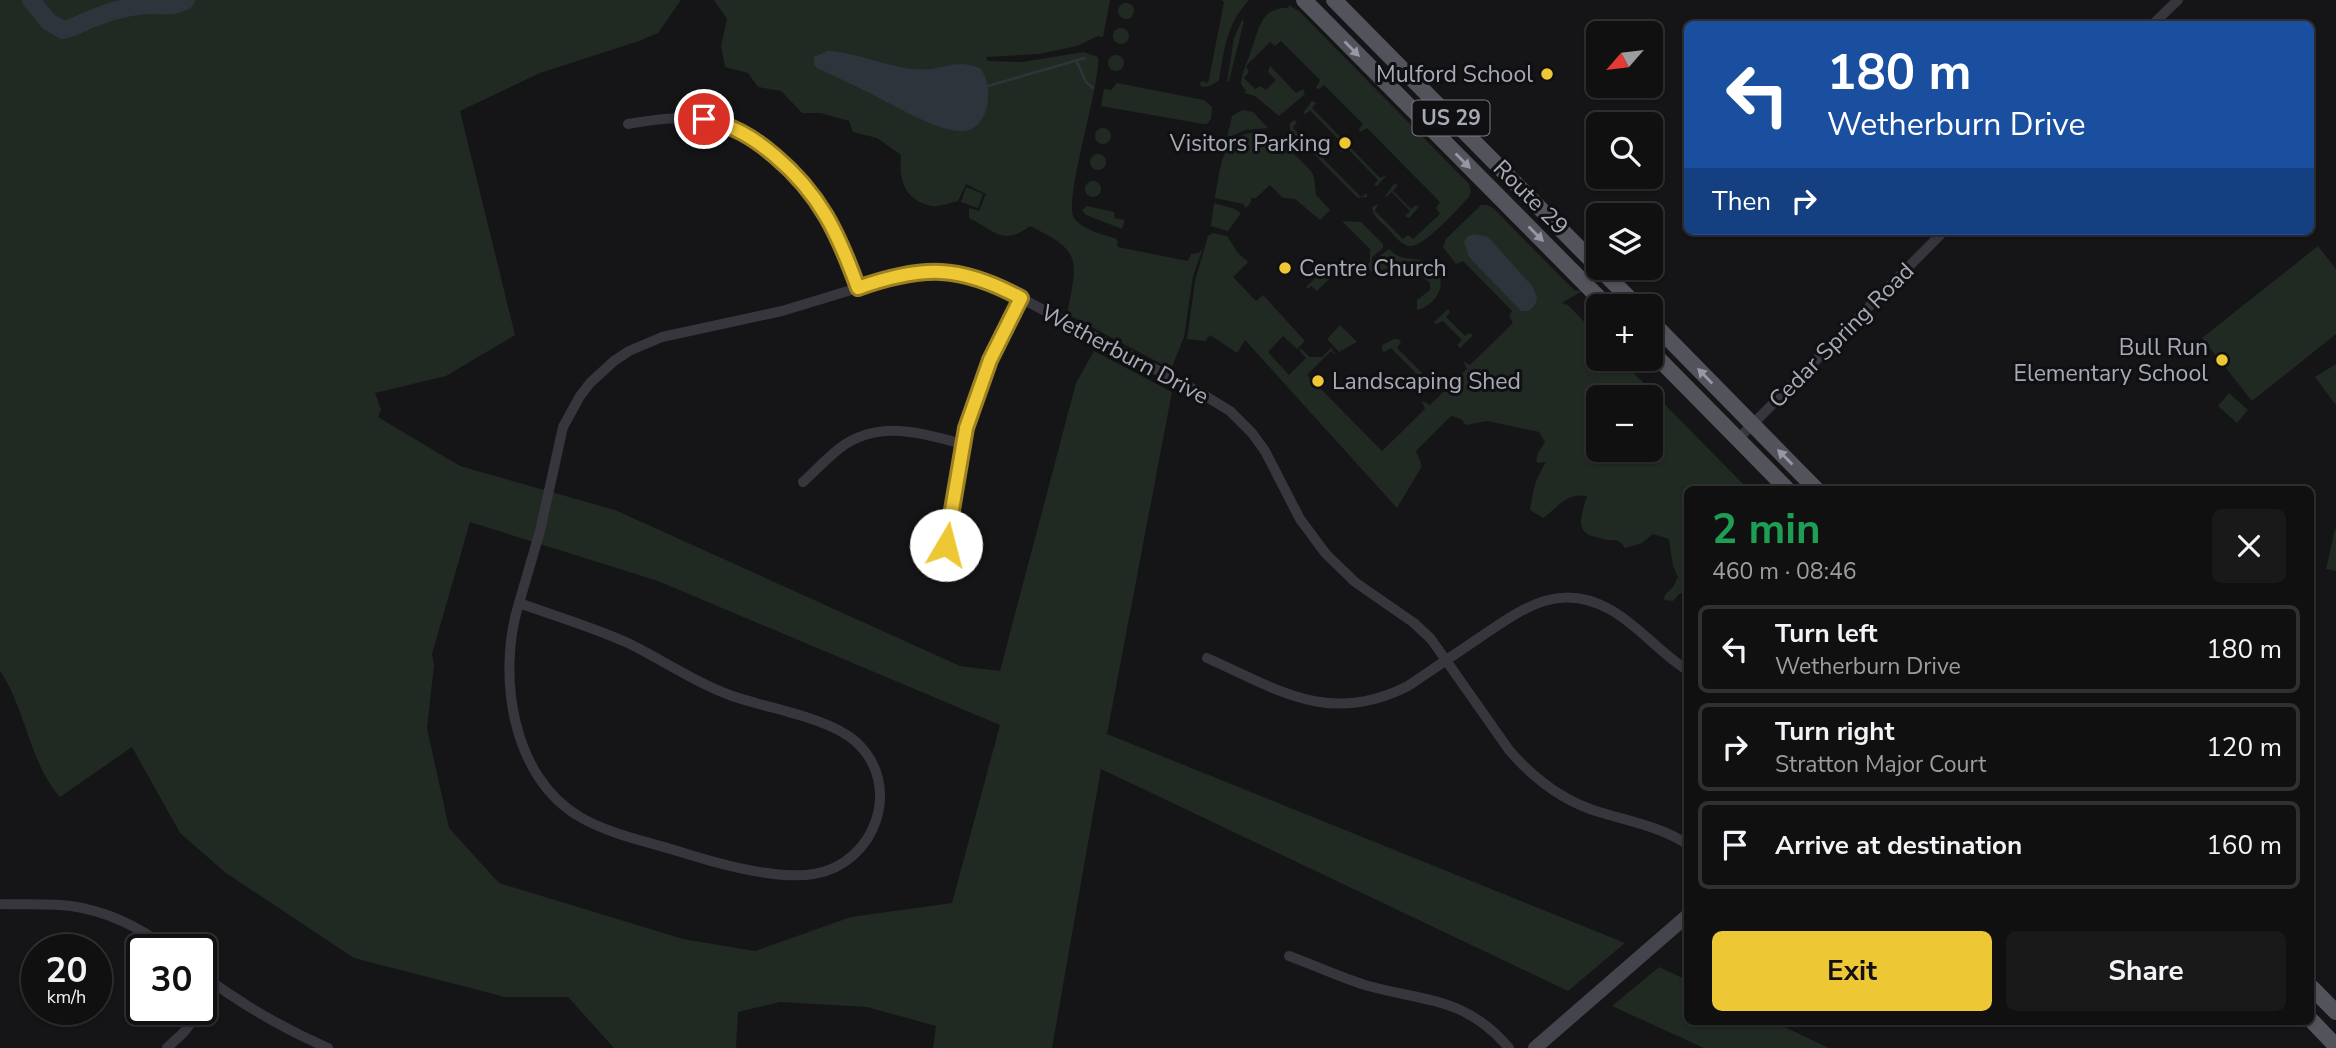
<!DOCTYPE html>
<html lang="en">
<head>
<meta charset="utf-8">
<style>
	body { margin:0; font-family:"Nunito Sans",sans-serif; background:#19191a; color:#f1f3f6; height:100vh; display:flex; flex-direction:column; font-size:26px; white-space:nowrap }
	* { box-sizing:border-box; margin:0 }
	p { font-size:23px; color:#9c9d9f }
	.icon { flex:none; width:38px; height:38px; fill:none; stroke:currentColor; stroke-width:2; stroke-linecap:round; stroke-linejoin:round }
	.map { position:relative; flex:1; overflow:hidden }
	.panel { position:absolute; left:1684px; top:486px; width:630px; height:539px; display:flex; flex-direction:column; background:#101011; border-radius:10px; box-shadow:0 2px 5px #0004,0 0 0 2px #303031 }
	.panel>* { flex:none }
	.top-card { position:absolute; left:1684px; top:21px; width:630px; height:214px; border-radius:10px; box-shadow:0 2px 5px #0004,0 0 0 2px #303031; background:#1a4fa0; color:#fff; overflow:hidden }
	.needle { width:46px; rotate:242deg }
	.tools { position:absolute; left:1586px; top:21px; display:grid; gap:14px }
	.tools a { display:grid; place-items:center; width:77px; height:77px; border-radius:10px; background:#101011; box-shadow:0 2px 5px #0004,0 0 0 2px #303031; font-size:35px }
	.speed { position:absolute; left:21px; top:934px; display:flex; gap:14px; font-size:35px; font-weight:700; text-align:center }
	.speed>* { display:grid; place-content:center; width:91px; height:91px; border-radius:50%; background:#101011; box-shadow:0 2px 5px #0004,0 0 0 2px #303031; line-height:1 }
	.speed small { font-size:18px; font-weight:400 }
	.speed .limit { border:4px solid #111; border-radius:10px; background:#fff; color:#111 }
	.pin { position:absolute; display:grid; place-items:center; width:60px; height:60px; color:#fff; margin:-30px; border:4px solid #fff; border-radius:50%; box-shadow:0 2px 7px #0007 }
	.me { position:absolute; width:77px; margin:-38px; rotate:8deg; stroke-linejoin:round; filter:drop-shadow(0 0 5px #0008) }
	.turn { display:flex; align-items:center; gap:24px; height:147px; padding:0 28px; font-size:32px }
	.turn .icon { width:91px; height:91px; stroke-width:2.5 }
	.turn b { display:block; font-size:49px; line-height:60px }
	.then { display:flex; align-items:center; height:66px; padding:0 28px; background:#0003; gap:14px; font-size:26px }
	.round { display:grid; place-items:center; flex:none; width:74px; height:74px; border-radius:10px; background:#19191a }
	.overview { display:flex; align-items:center; justify-content:space-between; height:119px; padding:0 28px }
	h1 { font-size:42px; font-weight:700; line-height:52px; color:#1e9e55 }
	.primary-button { display:flex; gap:14px; margin-top:auto; padding:14px 28px }
	.primary-button a { flex:1; height:80px; border-radius:10px; background:#eec735; color:#111; font-size:28px; font-weight:700; line-height:80px; text-align:center }
	.primary-button a+a { background:#19191a; color:#f1f3f6 }
	ul { padding:0; list-style:none }
	li { display:flex; align-items:center; gap:21px; height:88px; margin:0 14px 10px; padding:0 14px; border:4px solid #303031; border-radius:10px }
	li div { flex:1 }
	li b { display:block; font-size:26px }
	li em { font-style:normal }
	.map>svg:first-child { display:block }
	.green { fill:#212923; fill-rule:evenodd }
	.water { fill:#2d343c }
	.lines { fill:none; stroke-linecap:round; stroke-linejoin:round }
	.stream { stroke:#2d343c; stroke-width:2.5 }
	.river { stroke:#2d343c; stroke-width:18 }
	.minor { stroke:#36363c; stroke-width:10 }
	.secondary { stroke:#44454c; stroke-width:14 }
	.primary { stroke:#52535b; stroke-width:16 }
	.oneway { fill:#9699a5 }
	.route-casing { stroke:#9b8122; stroke-width:18 }
	.route { stroke:#eec735; stroke-width:12 }
	.poi-dot { fill:#eec735; stroke:#101012; stroke-width:2.5 }
	.labels { text-anchor:middle; stroke-width:6; stroke-linejoin:round; paint-order:stroke }
	.shield { fill:#101012; stroke:#7a7c86; stroke-width:2 }
	.shield-label { font-size:21px; font-weight:bold; fill:#a7aab7 }
	.poi-label { font-size:23px; fill:#a7aab7; stroke:#101012; text-anchor:end }
	.street-label { font-size:23px; fill:#a7aab7; stroke:#101012 }
</style>
</head>
<body>
<div class="map">
<svg width="2336" height="1048" viewBox="0 0 2336 1048">
	<rect width="100%" height="100%" fill="#151517"/>
	<!-- green -->
	<g class="green">
		<path d="M0,0h681l-23,33 -19,8 -99,32 -80,38 55,224 -69,41 -71,17 6,17 -3,7 82,49 155,44 345,156 40,5 76,-288 18,-32 78,41 -65,342 518,209 -57,48 -467,-222 -49,279h-119l3,-22 -69,-19 -87,-5 -42,10 -2,36h-122l-46,-51h-63l-151,-39 -128,-85 -46,-40 -48,-86 -72,50c-31,-35 -34,-88 -60,-126zM470,522l188,59 342,144 -48,178 -101,14 -96,34 -72,-12 -184,-56 -50,-55 -22,-100 7,-63 -2,-11z"/>
		<path d="M714,0h396l-7,37 -5,-1 -21,10 -38,8 -53,3 2,4 34,1 62,-10 14,5c3,28 -35,144 -24,161 8,12 31,17 43,21l1,8 70,14 3,-7 8,-1 4,-5 -10,28 -9,61 -12,30 -3,1 -102,-54c11,-55 15,-63 -37,-88 -27,21 -36,4 -61,-8v-10l10,3 7,-17 -20,-10 -8,17c-8,2 -20,6 -27,5 -28,-7 -32,-27 -30,-51l-24,-17 -24,-6 -4,-11 -28,-8h-19l-21,-22 -23,-4 -10,-14 -23,-6 -4,-21 6,-27z"/>
		<path d="M1221,0h28c-23,24 -25,51 -30,80 -6,5 -11,8 -19,6l1,-5 7,2 1,-4 15,-77z"/>
		<circle cx="1126" cy="11" r="8"/>
		<path d="M1289,5l11,7 169,172 2,8 -2,5c-11,11 -45,51 -60,49 -9,-2 -16,-12 -22,-18 -6,-6 -15,-12 -15,-21l6,-3 -3,7 28,28 5,-4 5,4 27,-25 -4,-6 4,-6 -73,-74 -7,4 -1,-3 4,-5 -39,-39 -5,4 -3,-1 4,-8 -39,-39 -6,5 -5,-4 -24,24 3,6 -5,6 11,11 5,-3 6,4 10,-10 -8,-8 2,-6 26,27 7,-4 2,5 -26,22 -24,-20 -11,-3 2,-2 -5,-7c1,-13 6,-21 10,-33 7,-19 10,-45 37,-43z"/>
		<path d="M1242,20l2,1 -15,60 -2,1 7,-44z"/>
		<circle cx="1121" cy="36" r="8"/>
		<circle cx="1116" cy="63" r="8"/>
		<path d="M1117,83l87,17 8,7 -1,12 -4,5h-4l-102,-18 3,-17 7,1z"/>
		<path d="M1312,101l4,2 -4,5 33,34 8,-3 -4,7 31,32 7,-3 -10,11 -3,-1 4,-5 -31,-32 -6,4 -1,-3 4,-4 -34,-35 -4,4 -3,-1z"/>
		<path d="M1242,110l11,2 15,16 -23,2 -18,8 5,-22z"/>
		<path d="M1294,120l3,2 -4,6 68,69 6,-4v4l-9,1 -68,-68v-7z"/>
		<circle cx="1103" cy="136" r="8"/>
		<path d="M1261,132l20,9 30,30 3,6 2,18 14,15 -10,10 -25,-21 -12,-1 -13,-13 -14,13h-5v4l-5,6 -3,-4 -28,-6c6,-30 5,-66 46,-66z"/>
		<circle cx="1098" cy="162" r="8"/>
		<circle cx="1093" cy="189" r="8"/>
		<path d="M1394,184l4,1 -5,6 18,18 5,-4 3,2 -10,11 -4,-2 5,-5 -18,-19 -6,5 -1,-1z"/>
		<path d="M966,187l17,7 -5,14 -17,-6z"/>
		<path d="M1214,203l21,6 6,4 -13,18 -17,-5z"/>
		<path d="M1481,205h6l6,3 81,82 8,1 -20,12 6,2 30,31v23h22l129,131h-62v101l-8,3 -6,7 -9,-1 1,-5 8,-8 5,-10 -5,-11 -4,-27 -16,-5 -11,9 -17,5c-6,-9 -9,-8 -19,-8 -2,0 -8,-3 -10,-3 -23,-5 -14,-23 -9,-41 -22,-3 -28,11 -44,22l-13,-8c4,-21 4,-29 16,-48l-7,1 -3,-2 2,-8 7,-11 -6,-10 -52,-11 -21,4 -5,-6 -10,-3 -35,35 6,15 -25,42 -152,-168 -8,13 -27,-18 -5,6 -18,-2 8,-58 13,-45 5,-3 14,3 11,17 10,9 -15,15 23,24 7,-6 42,46 -8,8 -14,-13 -15,16 21,23 17,-17 -7,-8 2,-1 9,8h12l9,-9 5,7 -5,-4 -24,24 75,76 43,-42 -3,-8 8,4 37,-36 -4,-8 7,4 43,-42 -4,-7 3,-5 -49,-50 -7,3 -13,-17 3,-8zM1598,397h52v53h-52z"/>
		<path d="M1087,206l27,6 1,6 10,2 -3,9 -36,-14 -4,-5z"/>
		<path d="M1342,221l19,1 22,22v4l-11,9v15l-7,-5 5,-5v-13z"/>
		<path d="M2318,246l18,23v65l-84,67 -50,-63z"/>
		<path d="M1389,249c14,15 27,6 41,15 21,14 8,41 -13,46v-10l13,-10v-7l-15,-13 -1,3 -11,-9 -9,7 -2,-3 -11,2 -4,-12z"/>
		<path d="M1333,260l2,3v10l-18,18 -6,-5 -3,3 -2,-2 11,-11h7l5,-4v-8z"/>
		<path d="M1448,309l2,3 -4,5 19,19 4,-3 4,2 -13,13 -3,-3 5,-5 -19,-19 -7,3 -2,-2z"/>
		<path d="M1340,325l17,17 -18,10 -12,-13z"/>
		<path d="M1394,339h4l3,3 -4,6 28,28 5,-3 3,2 -11,12 -5,-2 5,-6 -31,-31 -7,4 -2,-2v-5z"/>
		<path d="M2336,364v41l-21,-28z"/>
		<path d="M2229,393l19,17 -11,13 -19,-17z"/>
		<path d="M2335,529h1v42l-10,-2z"/>
		<path d="M1659,967l28,13v42h87l55,26h-125l-92,-42z"/>
	</g>
	<!-- water -->
	<g class="water">
		<path d="M827,51c35,1 70,22 104,18 21,-3 28,-9 49,-1 15,18 10,65 -20,63 -24,-1 -57,-21 -79,-32 -21,-11 -42,-21 -64,-31l-3,-3v-8z"/>
		<path d="M1474,234l14,3 45,50 4,11c-1,8 -7,15 -16,13l-52,-54 -5,-15 3,-5z"/>
	</g>
	<g class="lines">
		<!-- stream -->
		<g class="stream">
			<path d="M1077,62l9,20 7,6"/>
			<path d="M988,86l97,-28"/>
		</g>
		<!-- river -->
		<path class="river" d="M31,0l18,22 14,8c13,-3 23,-10 36,-14 15,-6 33,-10 49,-11 16,-1 23,4 38,-5"/>
		<!-- minor -->
		<g class="minor">
			<path d="M2153,24l25,-24"/>
			<path d="M628,124c24,-4 50,-8 74,-5 28,4 50,18 71,36 47,39 64,77 85,133"/>
			<path d="M1738,439l206,-208"/>
			<path d="M803,482c12,-11 24,-24 37,-34 37,-28 81,-16 122,-4"/>
			<path d="M946,545l20,-117 24,-68 32,-62"/>
			<path d="M519,603l21,-72 23,-104 17,-31 10,-13 24,-22 15,-10 33,-14 120,-26 122,-37 40,-2 21,3 35,12 204,108 26,16 22,22 13,18 35,68 26,35 29,28 59,41 17,16 78,111c25,29 54,51 90,62 30,9 62,15 88,32"/>
			<path d="M519,603c36,13 74,24 109,40 33,16 64,38 99,51 36,14 99,22 128,47 49,43 21,123 -41,133 -36,6 -95,-10 -130,-21 -34,-11 -73,-18 -104,-36 -69,-40 -83,-144 -61,-214z"/>
			<path d="M1207,658c72,32 122,68 201,28 24,-16 47,-32 71,-48 43,-29 80,-58 132,-28 28,16 49,43 76,60"/>
			<path d="M0,904c24,1 48,-1 71,2 36,5 70,22 99,44"/>
			<path d="M1289,956c25,9 50,21 76,29 59,17 100,11 144,63"/>
			<path d="M201,974c40,30 81,54 127,74"/>
			<path d="M201,1010l16,-24"/>
			<path d="M167,1048l17,-16 17,-22"/>
		</g>
		<!-- secondary -->
		<path class="secondary" d="M1535,1048l152,-132"/>
		<!-- primary -->
		<g class="primary">
			<path d="M1304,0l303,306"/>
			<path d="M1334,0l264,267"/>
			<path d="M1599,268l38,38"/>
			<path d="M1650,320l167,170"/>
			<path d="M1650,350l138,140"/>
			<path d="M2310,986l26,26"/>
			<path d="M2310,1019l26,27"/>
		</g>
	</g>
	<!-- one-way arrows -->
	<defs><path id="oneway-solid" d="M-6-.8H1V-3.2L6.5 0L1 3.2V.8H-6Z" transform="scale(1.75)"/></defs>
	<g class="oneway">
		<use href="#oneway-solid" transform="translate(1352 49) rotate(45)"/>
		<use href="#oneway-solid" transform="translate(1463 161) rotate(45)"/>
		<use href="#oneway-solid" transform="translate(1536 234) rotate(45)"/>
		<use href="#oneway-solid" transform="translate(1705 376) rotate(-134)"/>
		<use href="#oneway-solid" transform="translate(1785 457) rotate(-135)"/>
	</g>
	<g class="lines">
		<defs>
			<path id="route" d="M704,119c28,6 49,18 71,37 45,38 63,77 83,132 65,-23 102,-23 163,10l-31,62 -24,68 -20,117"/>
		</defs>
		<!-- route casing -->
		<use href="#route" class="route-casing"/>
		<!-- route -->
		<use href="#route" class="route"/>
	</g>
	<!-- markers -->
	<g class="poi-dot">
		<circle cx="1547" cy="74" r="7"/>
		<circle cx="1345" cy="143" r="7"/>
		<circle cx="1285" cy="268" r="7"/>
		<circle cx="2222" cy="360" r="7"/>
		<circle cx="1318" cy="381" r="7"/>
	</g>
	<g class="labels">
		<!-- shield labels -->
		<rect class="shield" x="1412.5" y="100.5" width="77" height="35" rx="5"/>
		<g class="shield-label">
			<text x="1451" y="125">US 29</text>
		</g>
		<!-- poi labels -->
		<g class="poi-label">
			<text x="1533" y="82">Mulford School</text>
			<text x="1331" y="151">Visitors Parking</text>
			<text x="1299" y="276" text-anchor="start">Centre Church</text>
			<text x="2208" y="355">Bull Run<tspan x="2208" dy="26">Elementary School</tspan></text>
			<text x="1332" y="389" text-anchor="start">Landscaping Shed</text>
		</g>
		<!-- street labels -->
		<g class="street-label">
			<text transform="translate(1531 197) rotate(45)" y="8">Route 29</text>
			<text transform="translate(1841 335) rotate(-45)" y="8">Cedar Spring Road</text>
			<text transform="translate(1125 354) rotate(28)" y="8">Wetherburn Drive</text>
		</g>
	</g>
</svg>
<div class="tools">
<a><svg class="needle" viewBox="-14 -14 28 28"><path d="M0-13l5 13h-10z" fill="#e53935"/><path d="M0 13l5-13h-10z" fill="#9c9d9f"/></svg></a>
<a><svg class="icon" aria-label="search" viewBox="0 0 24 24"><circle cx="10" cy="10" r="6"/><path d="M15 15l6 6"/></svg></a>
<a><svg class="icon" aria-label="layers" viewBox="0 0 24 24"><path d="M12 4l9 5-9 5-9-5zM3 14l9 5 9-5"/></svg></a>
<a>+</a>
<a>−</a>
</div>
<div class="speed"><div>20<small>km/h</small></div><div class="limit">30</div></div>
<div class="pin" style="left:704px;top:119px;background:#d93025"><svg class="icon" aria-label="arrive" viewBox="0 0 24 24"><path d="M6 21V4h12l-3 4 3 4H6"/></svg></div>
<svg class="me" style="left:946px;top:545px" viewBox="-20 -20 40 40"><circle r="19" fill="#fff"/><path d="M0-13L10 11 0 6-10 11z" fill="#eec735"/></svg>
<div class="top-card">
<div class="turn"><svg class="icon" aria-label="left" viewBox="0 0 24 24"><path d="M17 20v-9H6M10 6l-5 5 5 5"/></svg><div><b>180 m</b>Wetherburn Drive</div></div>
<div class="then">Then<svg class="icon" aria-label="right" viewBox="0 0 24 24"><path d="M7 20v-9h11M14 6l5 5-5 5"/></svg></div>
</div>
<section class="panel">
<div class="overview"><div><h1>2 min</h1><p>460 m · 08:46</p></div><a class="round"><svg class="icon" aria-label="close" viewBox="0 0 24 24"><path d="M6 6l12 12M18 6L6 18"/></svg></a></div>
<ul>
<li><svg class="icon" aria-label="left" viewBox="0 0 24 24"><path d="M17 20v-9H6M10 6l-5 5 5 5"/></svg><div><b>Turn left</b><p>Wetherburn Drive</p></div><em>180 m</em></li>
<li><svg class="icon" aria-label="right" viewBox="0 0 24 24"><path d="M7 20v-9h11M14 6l5 5-5 5"/></svg><div><b>Turn right</b><p>Stratton Major Court</p></div><em>120 m</em></li>
<li><svg class="icon" aria-label="arrive" viewBox="0 0 24 24"><path d="M6 21V4h12l-3 4 3 4H6"/></svg><div><b>Arrive at destination</b></div><em>160 m</em></li>
</ul>
<div class="primary-button"><a>Exit</a><a>Share</a></div>
</section>
</div>
</body>
</html>
